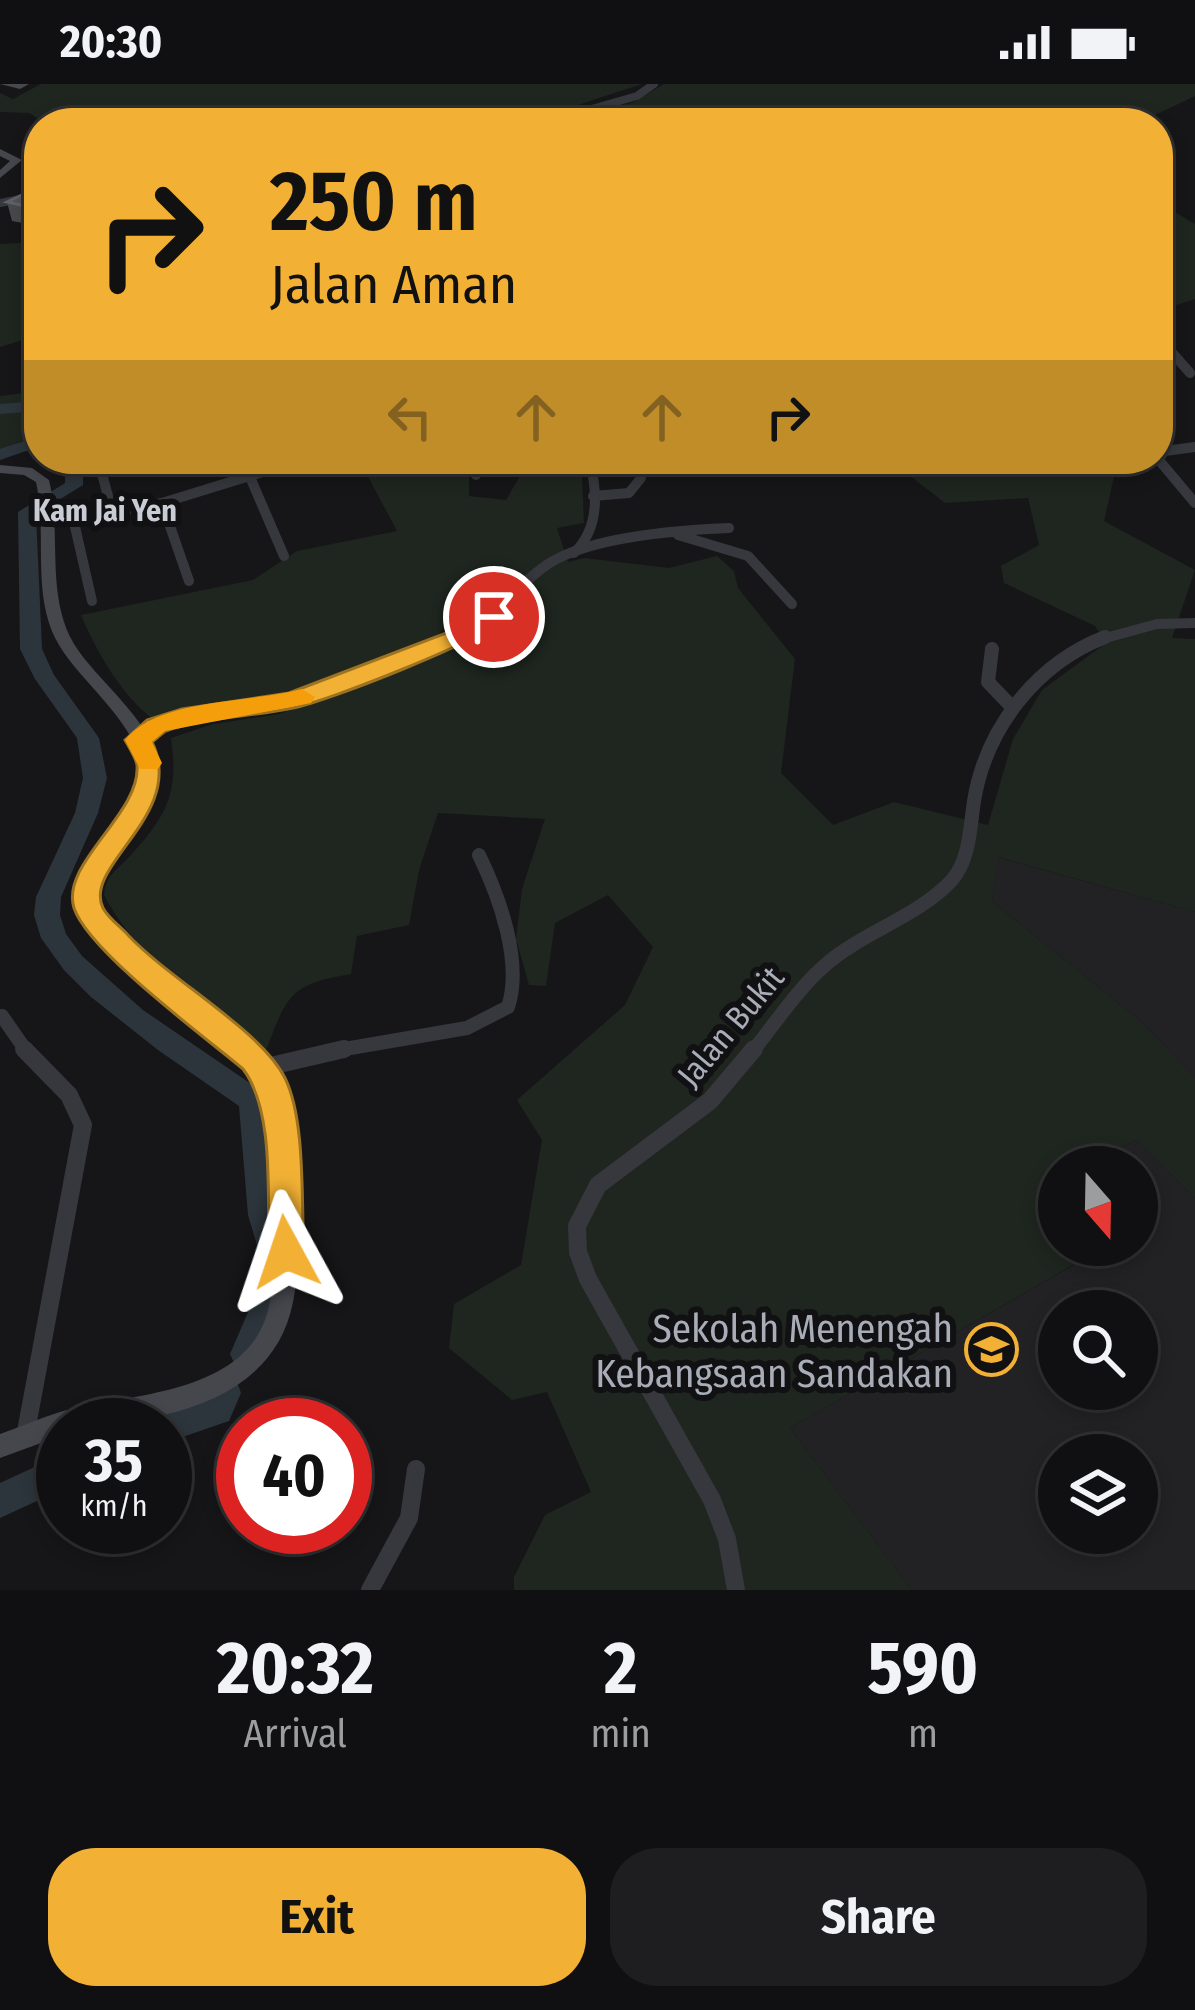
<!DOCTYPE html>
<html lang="en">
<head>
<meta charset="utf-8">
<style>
	body { margin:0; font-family:"Fira Sans Condensed",sans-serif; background:#1e1e20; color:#f1f3f6; height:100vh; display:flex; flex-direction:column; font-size:45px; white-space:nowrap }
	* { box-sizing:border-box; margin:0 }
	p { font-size:39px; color:#9c9d9f }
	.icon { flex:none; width:66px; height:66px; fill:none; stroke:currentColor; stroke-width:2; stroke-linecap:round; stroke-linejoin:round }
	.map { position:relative; height:1506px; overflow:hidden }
	.sheet { display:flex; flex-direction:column; background:#101012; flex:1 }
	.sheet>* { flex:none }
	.top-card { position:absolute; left:24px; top:24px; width:1149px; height:366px; border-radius:48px; box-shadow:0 6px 18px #0003,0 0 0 3px #303032; background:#f2b134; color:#111; overflow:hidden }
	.needle { width:78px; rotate:160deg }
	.fabs { position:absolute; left:1038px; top:1062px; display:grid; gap:24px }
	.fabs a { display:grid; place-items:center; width:120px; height:120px; border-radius:50%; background:#101012; box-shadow:0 6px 18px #0003,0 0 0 3px #303032; font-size:60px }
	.speed { position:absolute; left:36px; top:1314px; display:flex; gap:24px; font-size:60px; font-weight:700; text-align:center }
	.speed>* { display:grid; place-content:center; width:156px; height:156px; border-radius:50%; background:#101012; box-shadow:0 6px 18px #0003,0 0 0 3px #303032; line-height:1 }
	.speed small { font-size:30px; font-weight:400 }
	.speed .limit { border:18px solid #d22; background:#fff; color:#111 }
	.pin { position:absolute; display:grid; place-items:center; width:102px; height:102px; color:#fff; margin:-51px; border:6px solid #fff; border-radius:50%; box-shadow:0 3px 12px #0007 }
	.me { position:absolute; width:132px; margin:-66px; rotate:355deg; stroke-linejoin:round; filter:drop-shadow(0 0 9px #0008) }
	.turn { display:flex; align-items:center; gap:42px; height:252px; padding:0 48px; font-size:54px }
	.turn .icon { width:156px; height:156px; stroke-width:2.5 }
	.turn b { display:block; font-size:84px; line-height:102px }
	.lanes { display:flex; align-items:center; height:114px; padding:0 48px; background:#0003; justify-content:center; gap:60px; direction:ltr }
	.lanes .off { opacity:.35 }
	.eta { display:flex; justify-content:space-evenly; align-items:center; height:204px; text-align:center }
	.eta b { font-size:72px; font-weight:700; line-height:84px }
	.primary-button { display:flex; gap:24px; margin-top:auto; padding:24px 48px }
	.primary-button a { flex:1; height:138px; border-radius:48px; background:#f2b134; color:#111; font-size:48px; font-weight:700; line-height:138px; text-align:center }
	.primary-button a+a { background:#1e1e20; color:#f1f3f6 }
	.status { display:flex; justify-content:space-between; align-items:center; height:84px; padding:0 60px; background:#101012; direction:ltr }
	.status svg { height:33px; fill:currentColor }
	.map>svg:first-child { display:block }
	.built { fill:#222225; fill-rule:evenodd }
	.green { fill:#1e261f }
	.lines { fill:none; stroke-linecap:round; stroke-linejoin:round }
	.river { fill:#2c353c; fill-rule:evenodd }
	.street-far3 { stroke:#37383d; stroke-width:8 }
	.street-far2 { stroke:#37383d; stroke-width:10 }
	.street-far1 { stroke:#37383d; stroke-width:14 }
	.street { stroke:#37383d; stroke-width:18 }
	.secondary { fill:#45474d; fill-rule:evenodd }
	.wall { fill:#47494d }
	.building { fill:#525359; stroke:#5f6168; stroke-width:3 }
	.route { fill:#f2b134; stroke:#9d7322; stroke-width:3 }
	.slow { fill:#f59e0b }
	.labels { text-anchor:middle; stroke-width:12; stroke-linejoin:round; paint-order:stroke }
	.far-neighbourhood-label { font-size:30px; font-weight:bold; fill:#c9ccd4; stroke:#111113 }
	.street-label { font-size:33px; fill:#a8adb8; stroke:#111113 }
	.near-poi-label { font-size:39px; fill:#a8adb8; stroke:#111113; text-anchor:end }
</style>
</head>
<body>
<div class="status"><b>20:30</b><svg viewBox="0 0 49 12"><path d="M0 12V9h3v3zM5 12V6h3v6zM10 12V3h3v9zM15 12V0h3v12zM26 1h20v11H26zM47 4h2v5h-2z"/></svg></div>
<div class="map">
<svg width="1195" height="1506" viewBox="0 0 1195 1506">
	<rect width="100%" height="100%" fill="#161618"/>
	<!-- built -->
	<g class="built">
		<path d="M997,773l198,55v165l-52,-54 -151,-122z"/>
		<path d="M1136,1056l59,58v392h-283l-122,-162 301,-173 -8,-10h54v-78h-49zM1059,1227h78v78h-78zM1059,1371h78v78h-78z"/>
	</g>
	<!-- green -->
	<g class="green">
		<path d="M41,0h601l-119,39h-484v14l-4,-1 4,-17 -10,-6 -29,-1v-19l13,6z"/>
		<path d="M664,0h531v12l-57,27h-582l78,-21z"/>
		<path d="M1158,118l37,22v75l-37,12z"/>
		<path d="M39,158v93l-39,12v-103z"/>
		<path d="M39,307v50h-17l-22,9v-54z"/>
		<path d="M376,375h93v37l37,4 17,-29 59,3 2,49 -27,5 11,34 16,-4 85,10 48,-12 17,15 4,17 57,71 -14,114 52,52 61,-23 94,23 25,-86 29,-49 64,-47 -11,-17 -91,-43 -3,-17 38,-21 -11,-47 -83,5 -49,-38v-6h222l-14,62 91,49 -23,68 23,1v273l-197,-55 -6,44 151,122 52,54v121l-59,-58 -48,27h-29v17l-21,13 21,22v26h24l9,9 -302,174 122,162h-398v-13l31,-62 46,-23 -44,-100 -35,8 -63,-52 5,-44 67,-39 21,-125 -25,-40 108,-95 28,-58 -45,-52 -53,28 -9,63 -17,-1 -13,-46 6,-50 23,-70 -107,-6 -19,57 -10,55 -52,11 -6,38c-61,10 -64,21 -85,77 -57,-43 -128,-90 -162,-156 1,-19 13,-25 25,-38 38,-41 50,-64 42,-119l42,-14 66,-10 84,-28 138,-60 24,-27 -30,-12 -37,26 -26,29 -176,62 -68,5 -33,12c-33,-25 -58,-68 -74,-106l172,-35 44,-29 100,-20 -32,-60z"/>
	</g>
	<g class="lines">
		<!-- river -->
		<g class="river">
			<path d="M39,317v10l-39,3v-10z"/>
			<path d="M24,357l15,1v10l-13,-1 -26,9v-11z"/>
			<path d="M58,375h18l7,9v17l-47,29 6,135 12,26 45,63 8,40 -9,35 -37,84 -1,18 6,19 16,22 61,54 120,82 4,8 11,115 12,40 -6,48 -27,62 -11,4 -11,-4 -5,-11 22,-51 8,-48 -12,-40 -9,-109 -81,-56 -67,-53 -27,-27 -23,-32 -7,-23 2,-18 39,-84 8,-35 -6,-40 -42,-59 -15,-30 -2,-137 47,-29v-15z"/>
			<path d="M225,1293l12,5 4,11 -12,28 -64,22v-18h-16l4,-9 53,-18 7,-16z"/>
			<path d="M63,1370v35l-63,29v-35z"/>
		</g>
		<!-- street-far3 -->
		<g class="street-far3">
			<path d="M543,39l94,-27 17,-12"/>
			<path d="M0,119l39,-8"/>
		</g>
		<!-- street-far2 -->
		<g class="street-far2">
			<path d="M1161,256l29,33"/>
			<path d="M1195,363l-30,4 -7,8 37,44"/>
			<path d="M98,375l14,52"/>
			<path d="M476,375v16"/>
			<path d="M201,377l13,-2"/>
			<path d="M250,393l34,79"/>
			<path d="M593,412l36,-3 12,-15"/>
			<path d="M162,419l27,78"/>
			<path d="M73,434l19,83"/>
			<path d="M49,439l113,-20 107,-33 6,-4 -1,-7"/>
			<path d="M678,451l70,21 44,48"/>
			<path d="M574,469c26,-25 24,-61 15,-94"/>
			<path d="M455,556c39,-19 59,-53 93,-76 42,-27 131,-34 181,-36"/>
			<path d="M1098,556l59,-16 38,-1"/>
		</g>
		<!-- street-far1 -->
		<g class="street-far1">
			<path d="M992,565l-4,33 23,24"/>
			<path d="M138,656l38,-20 128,-24 157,-59"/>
			<path d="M2,932l25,36"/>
			<path d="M327,968l140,-24 41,-21c15,-45 -9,-111 -29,-152"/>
			<path d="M752,968c23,-28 44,-61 71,-85 37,-34 95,-50 129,-87 18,-21 18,-53 22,-79 12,-73 62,-137 131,-164"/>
		</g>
		<!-- street -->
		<g class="street">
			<path d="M24,965l45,46 14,30 -58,312"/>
			<path d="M262,984l82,-19"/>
			<path d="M370,1506l39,-72 7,-49"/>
			<path d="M736,1506l-9,-51 -15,-39 -124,-221 -10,-27 -1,-26 21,-41 112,-84 44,-52"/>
		</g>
		<!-- secondary -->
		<g class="secondary">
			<path d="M0,65l22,11 -22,18v-8l10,-9 -10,-5z"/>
			<path d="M0,381l32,3 17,12c13,53 -4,115 25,164 25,41 93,86 84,139 -7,47 -57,68 -62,122 23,31 49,55 78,78 35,26 80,52 103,91 21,38 12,85 15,127 3,33 8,67 1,101 -20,104 -141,123 -230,123v10l-63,23v-24c20,-7 40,-16 60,-22 65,-18 180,-16 206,-95 12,-38 6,-78 4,-117 -2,-39 9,-91 -15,-125 -23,-32 -59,-54 -89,-78 -35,-26 -65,-54 -88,-91 6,-58 53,-75 63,-121 10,-52 -58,-99 -82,-140 -29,-49 -11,-110 -23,-163l-12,-7 -24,-2z"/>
		</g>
	</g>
	<!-- wall -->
	<g class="wall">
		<path d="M0,0h29l-9,5z"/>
		<path d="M39,113v29l-27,-5 -5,-19z"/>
	</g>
	<!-- building -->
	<path class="building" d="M24,110l15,3v12l-32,-7z"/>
	<!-- route -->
	<path class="route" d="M494,526l12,7c-22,23 -178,84 -213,91 -43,9 -87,9 -128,23l-13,11c35,73 -70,123 -49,166 5,10 18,19 25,27 41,44 133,95 157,143 21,43 16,125 19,174l-5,11 -13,5 -12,-5 -5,-11c-2,-53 6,-141 -26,-183 -38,-32 -155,-118 -169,-161 -14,-45 67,-94 63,-143 -1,-7 -8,-18 -12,-25l22,-20 35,-11 107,-16 168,-64z"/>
	<!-- slow -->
	<path class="slow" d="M302,605l13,8 -4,6 -146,28 -13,11 10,21 -4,6h-18l-15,-29c33,-42 126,-37 177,-51z"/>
	<!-- icons -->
	<defs>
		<symbol id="school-ring" viewBox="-11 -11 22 22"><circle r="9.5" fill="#111113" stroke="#f2b134" stroke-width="1.5"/><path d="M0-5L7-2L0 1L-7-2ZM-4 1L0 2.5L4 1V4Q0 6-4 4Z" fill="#f2b134"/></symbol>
	</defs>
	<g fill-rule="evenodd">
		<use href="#school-ring" x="962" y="1236" width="59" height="59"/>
	</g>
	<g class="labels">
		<!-- far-neighbourhood labels -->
		<g class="far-neighbourhood-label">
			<text x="105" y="437">Kam Jai Yen</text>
		</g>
		<!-- street labels -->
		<g class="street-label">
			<text transform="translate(730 942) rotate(-50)" y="12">Jalan Bukit</text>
		</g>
		<!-- near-poi labels -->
		<g class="near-poi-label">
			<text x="953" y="1258">Sekolah Menengah<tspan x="953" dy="45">Kebangsaan Sandakan</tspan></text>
		</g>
	</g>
</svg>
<div class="fabs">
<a><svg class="needle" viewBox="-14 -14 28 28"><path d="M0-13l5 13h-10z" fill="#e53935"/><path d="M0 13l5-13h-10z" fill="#9c9d9f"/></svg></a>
<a><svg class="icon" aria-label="search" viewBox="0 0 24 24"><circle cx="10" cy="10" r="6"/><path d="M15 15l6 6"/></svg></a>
<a><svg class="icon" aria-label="layers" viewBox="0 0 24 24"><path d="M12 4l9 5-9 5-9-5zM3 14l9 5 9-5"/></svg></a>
</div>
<div class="speed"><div>35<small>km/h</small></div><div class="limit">40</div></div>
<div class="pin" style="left:494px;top:533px;background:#d93025"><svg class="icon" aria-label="arrive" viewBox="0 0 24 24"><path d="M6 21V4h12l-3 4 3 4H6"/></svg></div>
<svg class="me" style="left:286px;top:1168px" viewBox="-20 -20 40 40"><path d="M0-17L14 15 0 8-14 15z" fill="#f2b134" stroke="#fff" stroke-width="4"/></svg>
<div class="top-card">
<div class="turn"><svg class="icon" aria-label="right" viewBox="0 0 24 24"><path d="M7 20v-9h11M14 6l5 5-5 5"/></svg><div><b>250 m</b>Jalan Aman</div></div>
<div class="lanes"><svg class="icon off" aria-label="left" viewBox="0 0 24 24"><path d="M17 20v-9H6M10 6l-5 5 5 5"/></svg><svg class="icon off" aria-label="ahead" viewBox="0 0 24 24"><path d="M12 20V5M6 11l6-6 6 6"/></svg><svg class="icon off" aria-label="ahead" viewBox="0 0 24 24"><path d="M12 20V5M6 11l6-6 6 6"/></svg><svg class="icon" aria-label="right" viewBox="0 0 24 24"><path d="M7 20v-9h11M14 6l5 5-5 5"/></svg></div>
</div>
</div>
<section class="sheet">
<div class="eta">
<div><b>20:32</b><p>Arrival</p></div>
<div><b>2</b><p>min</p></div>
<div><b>590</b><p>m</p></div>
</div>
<div class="primary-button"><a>Exit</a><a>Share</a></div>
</section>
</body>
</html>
